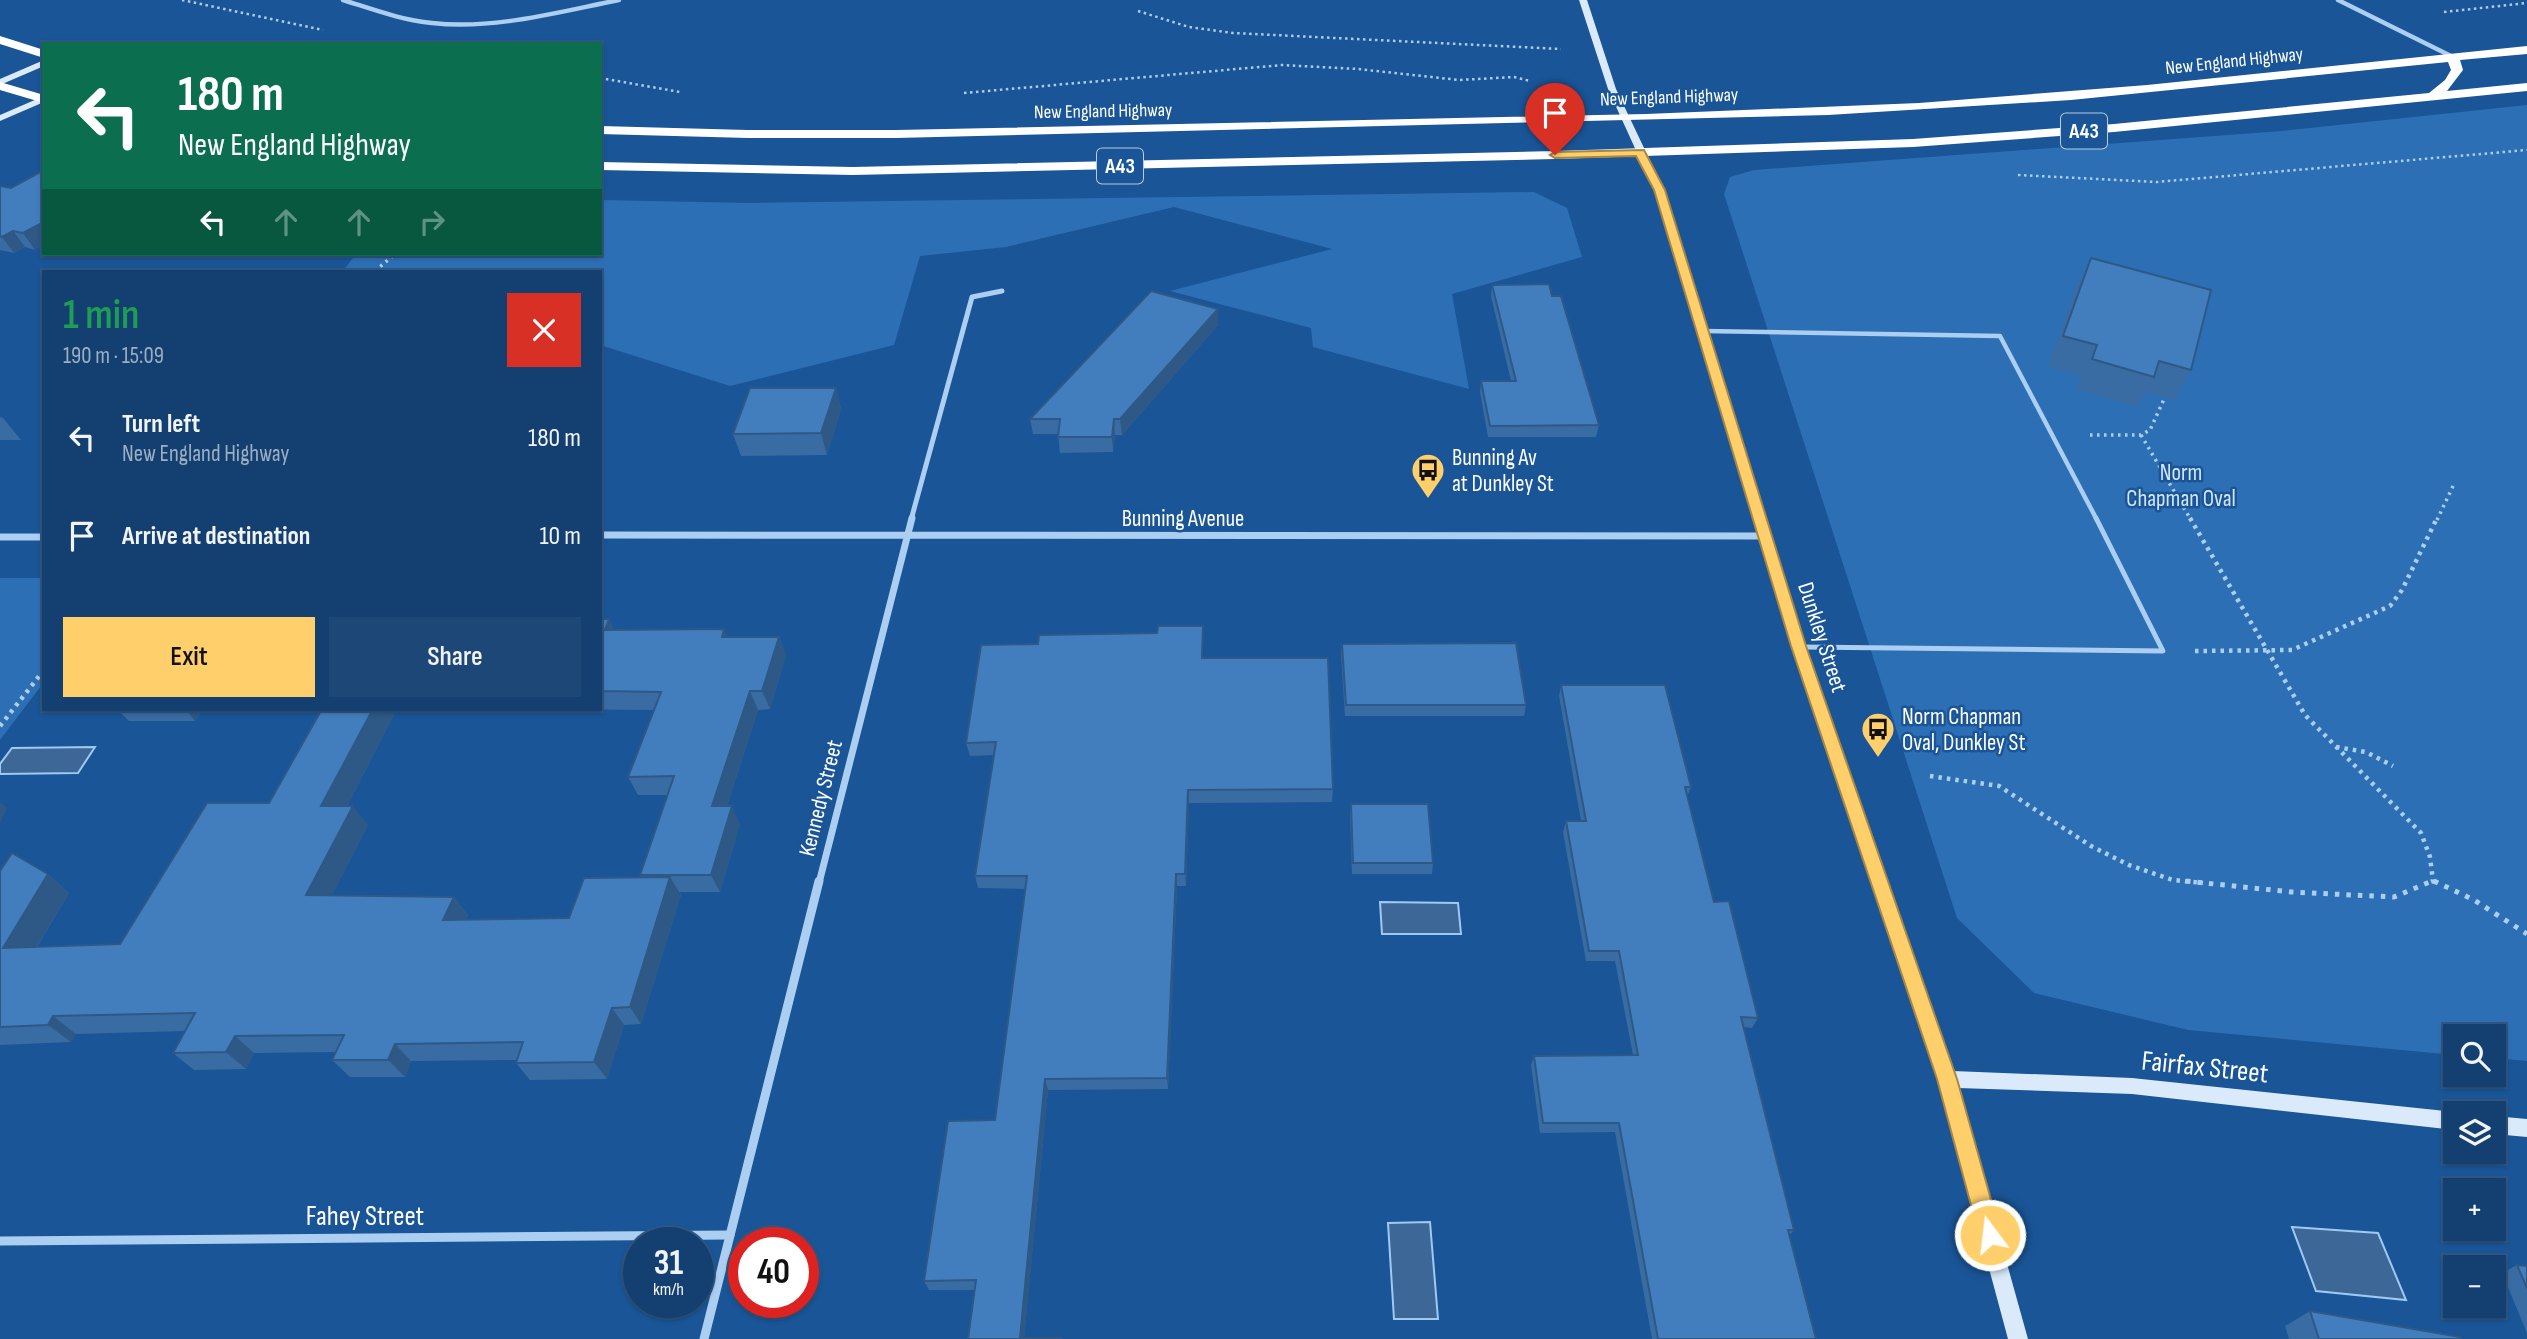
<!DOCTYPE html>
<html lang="en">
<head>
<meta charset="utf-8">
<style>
	body { margin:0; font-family:"Sofia Sans Condensed",sans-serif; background:#1c4776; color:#f1f3f6; height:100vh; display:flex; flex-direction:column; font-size:26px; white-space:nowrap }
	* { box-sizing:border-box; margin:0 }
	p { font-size:23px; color:#9dafc3 }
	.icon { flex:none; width:38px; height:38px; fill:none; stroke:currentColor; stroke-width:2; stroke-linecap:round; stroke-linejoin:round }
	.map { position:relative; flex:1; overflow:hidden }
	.details { position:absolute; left:42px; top:270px; width:560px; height:441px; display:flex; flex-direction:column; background:#134071; border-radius:0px; box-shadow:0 2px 5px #0004,0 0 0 2px #325984 }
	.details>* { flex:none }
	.top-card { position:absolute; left:42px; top:42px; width:560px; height:214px; border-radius:0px; box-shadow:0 2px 5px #0004,0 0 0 2px #325984; background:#0b6e4f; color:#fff; overflow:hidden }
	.tools { position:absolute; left:2443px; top:1024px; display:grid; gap:14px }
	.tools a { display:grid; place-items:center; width:63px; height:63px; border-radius:0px; background:#134071; box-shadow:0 2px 5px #0004,0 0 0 2px #325984; font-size:35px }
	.speed { position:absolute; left:623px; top:1227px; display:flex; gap:14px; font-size:35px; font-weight:700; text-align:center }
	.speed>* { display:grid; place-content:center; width:91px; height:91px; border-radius:50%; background:#134071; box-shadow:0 2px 5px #0004,0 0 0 2px #325984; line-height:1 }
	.speed small { font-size:18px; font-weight:400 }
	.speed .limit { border:10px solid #d22; background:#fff; color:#111 }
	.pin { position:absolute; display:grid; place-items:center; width:60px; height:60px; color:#fff; margin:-72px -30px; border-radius:50% 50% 50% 0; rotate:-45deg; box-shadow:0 0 7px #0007 }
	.pin .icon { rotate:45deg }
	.me { position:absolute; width:77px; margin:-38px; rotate:345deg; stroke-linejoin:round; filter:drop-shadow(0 0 5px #0008) }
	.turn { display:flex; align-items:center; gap:24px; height:147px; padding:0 21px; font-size:32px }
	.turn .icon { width:91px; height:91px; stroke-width:2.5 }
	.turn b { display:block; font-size:49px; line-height:60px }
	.lanes { display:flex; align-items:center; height:66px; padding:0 21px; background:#0003; justify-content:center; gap:35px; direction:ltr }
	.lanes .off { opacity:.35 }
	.round { display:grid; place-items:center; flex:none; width:74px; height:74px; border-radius:0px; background:#1c4776 }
	.summary { display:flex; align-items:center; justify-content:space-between; height:119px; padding:0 21px }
	h1 { font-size:42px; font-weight:600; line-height:52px; color:#1e9e55 }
	.primary-button { display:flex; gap:14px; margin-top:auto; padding:14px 21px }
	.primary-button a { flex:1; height:80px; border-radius:0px; background:#ffcf6c; color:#111; font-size:28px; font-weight:600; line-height:80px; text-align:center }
	.primary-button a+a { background:#1c4776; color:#f1f3f6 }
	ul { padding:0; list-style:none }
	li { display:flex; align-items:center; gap:21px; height:98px; padding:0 21px }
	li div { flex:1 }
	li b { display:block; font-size:26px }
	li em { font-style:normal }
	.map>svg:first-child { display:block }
	.green { fill:#2d6fb5 }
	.water { fill:#3c6797; stroke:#9fc9f3; stroke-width:2 }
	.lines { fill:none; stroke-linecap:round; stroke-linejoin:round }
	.path-far3 { stroke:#accef1; stroke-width:2.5; stroke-dasharray:2.5 3.5; stroke-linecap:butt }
	.path-far2 { stroke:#accef1; stroke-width:3.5; stroke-dasharray:2.5 4.5; stroke-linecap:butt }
	.path-far1 { stroke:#accef1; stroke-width:4.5; stroke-dasharray:3.5 5; stroke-linecap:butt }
	.path { stroke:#accef1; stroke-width:5; stroke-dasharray:4.5 7; stroke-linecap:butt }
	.lane-far1 { stroke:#accef1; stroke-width:4.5 }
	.lane { stroke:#accef1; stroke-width:5 }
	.street-far3 { stroke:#accef1; stroke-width:4.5 }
	.street-far2 { stroke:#accef1; stroke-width:5 }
	.street-far1 { stroke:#accef1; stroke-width:7 }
	.street { stroke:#accef1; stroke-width:9 }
	.secondary { fill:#daeafb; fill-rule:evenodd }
	.highway { fill:#fff; fill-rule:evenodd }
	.wall { fill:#396ca3 }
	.shaded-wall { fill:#2e5885 }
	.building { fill:#427ebe; stroke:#2e5885; stroke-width:2 }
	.route { fill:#ffcf6c; stroke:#a68746; stroke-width:2 }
	.labels { text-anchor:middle; stroke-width:5; stroke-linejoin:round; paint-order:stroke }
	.far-street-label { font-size:19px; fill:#fff; stroke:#195597 }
	.shield { fill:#195597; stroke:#bacce0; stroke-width:2 }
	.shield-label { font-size:21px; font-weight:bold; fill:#fff }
	.poi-label { font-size:23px; fill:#fff; stroke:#195597; text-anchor:start }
	.park-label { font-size:23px; fill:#d3e7fc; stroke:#195597 }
	.street-label { font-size:23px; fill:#fff; stroke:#195597 }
	.near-street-label { font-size:28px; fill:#fff; stroke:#195597 }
</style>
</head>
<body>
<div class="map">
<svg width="2527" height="1339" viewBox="0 0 2527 1339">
	<rect width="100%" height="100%" fill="#195597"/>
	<!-- green -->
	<g class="green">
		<path d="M2527,105v956l-33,-3v-22h-39v19l-267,-25 -154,-37 -77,-75 -233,-724 6,-17 24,-7 528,-39z"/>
		<path d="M1534,192l33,16 15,49 -130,37 17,95 -156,-42 -2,-19 -141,-37 162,-42 -158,-42 -168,40 -86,9 -26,89 -164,41 -130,-41v-74h-257l13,-17h244v-54l151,3z"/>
		<path d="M0,578h44v104l-44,58z"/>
	</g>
	<!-- water -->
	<g class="water">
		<path d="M95,747l-17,26 -78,1v-10l12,-16z"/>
		<path d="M1380,902l78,1 3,31h-79z"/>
		<path d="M1430,1222l8,97h-44l-6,-96z"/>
		<path d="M2292,1227l86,6 28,67 -90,-9z"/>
	</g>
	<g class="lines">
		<!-- path-far3 -->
		<g class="path-far3">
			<path d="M182,0l141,30"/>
			<path d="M1138,11l51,16 44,6 328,16"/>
			<path d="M2444,12l83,-9"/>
			<path d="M600,78l80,14"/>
			<path d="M964,93l318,-28 76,4 101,11 55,-3 16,4"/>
			<path d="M2018,175l139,7 370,-32"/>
		</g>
		<!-- path-far2 -->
		<g class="path-far2">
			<path d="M375,271l20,-17"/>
			<path d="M2090,435h51l9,-5 15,-33"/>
			<path d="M2141,435l50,85"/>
			<path d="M2437,520l18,-38"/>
		</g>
		<!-- path-far1 -->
		<g class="path-far1">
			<path d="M2190,518l115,197 116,118 9,24 3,24 -5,2"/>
			<path d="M2195,651l97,-1 98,-44 12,-16 35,-72"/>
			<path d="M0,726l44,-56"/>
			<path d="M2336,747l30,5 27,14"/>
			<path d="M1930,776l69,10 92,60 38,19 44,15 30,3"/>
			<path d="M2433,881l4,2"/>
		</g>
		<!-- path -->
		<g class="path">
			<path d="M2186,881l105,11 103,5 38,-16"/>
			<path d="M2434,881l40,19 53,34"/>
		</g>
		<!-- lane-far1 -->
		<path class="lane-far1" d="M1704,331l296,5 97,184"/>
		<!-- lane -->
		<path class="lane" d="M1802,647l361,4 -67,-133"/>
		<!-- street-far3 -->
		<g class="street-far3">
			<path d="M343,0c29,9 58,20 89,23 62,7 126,-11 187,-23"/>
			<path d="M2338,0l115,57"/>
		</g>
		<!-- street-far2 -->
		<path class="street-far2" d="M911,520l61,-223 30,-6"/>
		<!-- street-far1 -->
		<g class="street-far1">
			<path d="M600,535l1165,1"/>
			<path d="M0,537h44"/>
			<path d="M819,883l93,-365"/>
		</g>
		<!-- street -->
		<g class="street">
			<path d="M0,1241l730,-6"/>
			<path d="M704,1339l115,-458"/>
		</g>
		<!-- secondary -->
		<g class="secondary">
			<path d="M1579,0h8l29,89 48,101 142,457 147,424 179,7 323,34v18l-323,-36 -174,-6 70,251h-20l-70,-260 -146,-432 -138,-457 -46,-101z"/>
			<path d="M44,60v6l-44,19v-6z"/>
			<path d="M44,96v6l-44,19v-6z"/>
			<path d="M2494,1116l33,3v18l-33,-3z"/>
		</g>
		<!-- highway -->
		<g class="highway">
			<path d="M0,36l44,14v8l-44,-14z"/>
			<path d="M2527,46v8l-67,6 3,10 -16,21 80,-8v8l-413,41 -201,15 -358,12 -702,16 -253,-5v-8l253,5 702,-16 358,-12 201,-15 315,-31 16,-13 6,-10 -3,-8 -377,38 -243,15 -932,23h-148l-148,-4v-8l148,4h148l750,-16 273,-11 228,-18z"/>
			<path d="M0,82l44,13v8l-44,-13z"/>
		</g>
	</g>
	<!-- wall -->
	<g class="wall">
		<path d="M0,186l35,64 -10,-3 -11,6 -14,-3z"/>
		<path d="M2091,258l100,112 -17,30 -28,-8 -9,15 -60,-18 4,-14 -33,-9 28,-78z"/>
		<path d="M1492,285l107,140 -3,12h-108l-8,-45 1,-11h30l-20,-85z"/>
		<path d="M1218,309v16l-96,110h-7l-2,17 -53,1 -2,-19h-25l-3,-15z"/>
		<path d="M836,388l5,21 -14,46 -86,1 -8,-22z"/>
		<path d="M0,417l3,1 18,22h-21z"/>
		<path d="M600,619h9l5,11 114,7h51l7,18 -16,54 -12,1 -31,96 13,18 -20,68h-41l2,3 -40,129 -17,1 -17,54 -77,1 -14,-17 1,-3 -106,1 -6,16h-55l-18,-17 4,-8 -82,1 -8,16 -52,1 -21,-17 12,-22 -109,3 -5,8 -71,3v-174l48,3 21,19 -32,54 83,-3 149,-141 52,-94 -119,1 -7,11h-66l-12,-12h280l-50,97 21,19 -36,70 122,2 14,18 -2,4 103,-1 72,-41 -1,-2 27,-80h-29l-10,-18 26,-67 -111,-1h57z"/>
		<path d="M1203,626v32l130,131 -1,13 -143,1 -3,83h-9l-9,203 -120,1 -24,248 -56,1 7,-49h-46l-5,-9 71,-161 31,-231 -48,-1 -3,-12 19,-121 -24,1 -4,-13 72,-99 119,-11z"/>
		<path d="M1342,644l184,61 -2,11h-179l-4,-61z"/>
		<path d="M1561,685l130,102 -4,10 27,105 44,116 -6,10 -9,-1 51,203 -5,6 27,103h-164l-37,-207 -75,1 -9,-68 3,-9 99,-1 -18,-94h-29l-23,-129 3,-11h15l-22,-125z"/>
		<path d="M1351,804l82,59 -1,11h-80l-2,-59z"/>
		<path d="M2517,1265l10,1v67l-25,-60z"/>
		<path d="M2310,1311l151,28h-172l-4,-13z"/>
	</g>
	<!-- shaded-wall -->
	<g class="shaded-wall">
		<path d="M44,222v23l-9,5 -12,-17z"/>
		<path d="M13,231l12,16 -11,6 -12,-16z"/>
		<path d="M1218,309v16l-96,110 -2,-16z"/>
		<path d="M836,388l5,21 -14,46 -6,-22z"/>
		<path d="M1114,419l1,16 -2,17 -1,-15z"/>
		<path d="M609,619l9,19 -13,-8z"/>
		<path d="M724,629l8,18 -10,-10z"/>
		<path d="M779,637l7,18 -16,54 -8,-18z"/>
		<path d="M750,691l8,19 -37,114 -9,-18z"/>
		<path d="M185,709h16l1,1 -7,11z"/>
		<path d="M373,709h24l-60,116 -16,-19z"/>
		<path d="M1188,790l1,13 -3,83 -1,-12z"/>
		<path d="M0,802l7,6 -7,16z"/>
		<path d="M353,806l15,19 -45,88 -17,-18z"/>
		<path d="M732,806l8,18 -20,68 -9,-17z"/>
		<path d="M48,874l21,19 -44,73 -22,-18z"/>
		<path d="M1176,874l1,12 -9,203 -1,-11z"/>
		<path d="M670,877l11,18 -40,129 -11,-17z"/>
		<path d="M454,897l14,18 -10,23 -15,-18z"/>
		<path d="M612,1008l12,17 -17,54 -13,-17z"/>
		<path d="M53,1016l23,18 -5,8 -23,-17z"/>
		<path d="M235,1036l19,17 -8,16 -20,-17z"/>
		<path d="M395,1044l16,17 -6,16 -17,-17z"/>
		<path d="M1045,1079l3,11 -24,249h-4z"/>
	</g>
	<!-- building -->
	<g class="building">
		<path d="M44,170v52l-21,11 -10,-2 -11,6 -2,-1v-50l11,2z"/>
		<path d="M2091,258l120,32 -20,80 -32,-9 -5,16 -62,-18 5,-14 -34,-9z"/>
		<path d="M1549,284l3,12h9l38,129 -109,1 -9,-45h35l-24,-96z"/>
		<path d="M1151,291l67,18 -98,110h-6l-2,18h-54l2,-18h-30z"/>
		<path d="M750,388h86l-15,45 -88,1z"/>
		<path d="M600,619h9l-4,11 119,-1 -2,8h57l-17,54h-12l-38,115h20l-21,69h-71l34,-99 -46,1 33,-85 -61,-1z"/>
		<path d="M1158,626h45l-1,32h126l5,131 -145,1 -3,84h-9l-9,204 -122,1 -25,259h41v1h-93l8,-59 -52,1 24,-160 47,-1 32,-244h-52l21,-134 -30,1 15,-98 57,-1 1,-9 118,-2z"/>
		<path d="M1516,643l10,62h-180l-4,-61z"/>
		<path d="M1561,685h104l26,102h-6l29,115 15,-1 29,117 -17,-1 53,213h-6l28,109h-158l-39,-216h-76l-9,-67 104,-1 -19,-104h-30l-23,-130h20z"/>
		<path d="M322,709h51l-52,97h32l-47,89 148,2 -11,23 126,-2 15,-40 86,-1 -40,130 -18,1 -18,54 -78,1 7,-21 -128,2 -7,16h-56l12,-25 -109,1 -9,16 -53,1 22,-40 -142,3 -5,9 -48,2v-156l12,-18 36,21 -45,74 117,-4 87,-141h62z"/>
		<path d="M1351,804h77l5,59h-80z"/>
		<path d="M2517,1265l10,1v22z"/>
		<path d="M2310,1311l150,26 1,2h-142z"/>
	</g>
	<!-- route -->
	<path class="route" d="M1644,150l21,40 141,456 151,433 44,156 -3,8 -8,3 -8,-3 -3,-8 -42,-156 -146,-433 -137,-456 -18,-34 -81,2 -5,-3 5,-3z"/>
	<!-- icons -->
	<defs>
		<symbol id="bus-pin" viewBox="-11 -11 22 30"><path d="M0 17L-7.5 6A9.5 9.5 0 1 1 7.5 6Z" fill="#ffcf6c" stroke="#195597"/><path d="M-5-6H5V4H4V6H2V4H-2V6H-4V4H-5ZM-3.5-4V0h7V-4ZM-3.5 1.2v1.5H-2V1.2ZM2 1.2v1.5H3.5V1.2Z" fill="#111"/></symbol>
	</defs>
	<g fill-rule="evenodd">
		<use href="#bus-pin" x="1409" y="451" width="38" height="52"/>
		<use href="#bus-pin" x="1859" y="710" width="38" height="52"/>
	</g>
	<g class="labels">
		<!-- far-street labels -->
		<g class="far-street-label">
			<text transform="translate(2234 60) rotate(-6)" y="7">New England Highway</text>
			<text transform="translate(1669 96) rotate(-2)" y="7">New England Highway</text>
			<text transform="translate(1103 110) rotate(-1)" y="7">New England Highway</text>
		</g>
		<!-- shield labels -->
		<g class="shield">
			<rect x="2061" y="113.5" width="46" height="35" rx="5"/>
			<rect x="1097" y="148.5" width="46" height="35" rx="5"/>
		</g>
		<g class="shield-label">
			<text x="2084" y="138">A43</text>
			<text x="1120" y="173">A43</text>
		</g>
		<!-- poi labels -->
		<g class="poi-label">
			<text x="1452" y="465">Bunning Av<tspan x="1452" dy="26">at Dunkley St</tspan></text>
			<text x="1902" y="724">Norm Chapman<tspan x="1902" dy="26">Oval, Dunkley St</tspan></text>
		</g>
		<!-- park labels -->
		<g class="park-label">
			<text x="2181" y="480">Norm<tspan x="2181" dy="26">Chapman Oval</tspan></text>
		</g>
		<!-- street labels -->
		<g class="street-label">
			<text x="1183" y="526">Bunning Avenue</text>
			<text transform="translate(1823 637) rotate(72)" y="8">Dunkley Street</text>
			<text transform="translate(820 798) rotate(-76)" y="8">Kennedy Street</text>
		</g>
		<!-- near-street labels -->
		<g class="near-street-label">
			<text transform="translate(2205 1066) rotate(6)" y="10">Fairfax Street</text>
			<text x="365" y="1225">Fahey Street</text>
		</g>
	</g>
</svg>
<div class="tools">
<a><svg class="icon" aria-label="search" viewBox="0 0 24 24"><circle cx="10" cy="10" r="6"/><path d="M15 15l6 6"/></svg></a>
<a><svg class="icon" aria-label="layers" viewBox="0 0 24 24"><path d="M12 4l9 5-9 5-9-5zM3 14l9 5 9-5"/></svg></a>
<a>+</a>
<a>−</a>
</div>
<div class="speed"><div>31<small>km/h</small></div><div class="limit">40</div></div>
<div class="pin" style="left:1555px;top:155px;background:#d93025"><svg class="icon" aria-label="arrive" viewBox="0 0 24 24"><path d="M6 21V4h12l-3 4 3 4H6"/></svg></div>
<svg class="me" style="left:1990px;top:1235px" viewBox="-20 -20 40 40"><circle r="17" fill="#ffcf6c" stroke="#fff" stroke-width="3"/><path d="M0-11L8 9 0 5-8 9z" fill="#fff"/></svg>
<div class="top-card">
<div class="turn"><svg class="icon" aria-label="left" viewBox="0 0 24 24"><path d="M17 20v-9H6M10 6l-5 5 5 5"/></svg><div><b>180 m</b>New England Highway</div></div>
<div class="lanes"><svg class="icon" aria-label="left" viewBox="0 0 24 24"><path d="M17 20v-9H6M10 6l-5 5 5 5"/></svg><svg class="icon off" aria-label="ahead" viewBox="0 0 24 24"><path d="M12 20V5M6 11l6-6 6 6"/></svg><svg class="icon off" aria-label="ahead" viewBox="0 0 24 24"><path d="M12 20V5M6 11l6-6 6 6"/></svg><svg class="icon off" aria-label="right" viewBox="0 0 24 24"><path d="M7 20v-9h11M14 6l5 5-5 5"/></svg></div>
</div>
<section class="details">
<div class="summary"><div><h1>1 min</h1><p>190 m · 15:09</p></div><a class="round" style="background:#d93025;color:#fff"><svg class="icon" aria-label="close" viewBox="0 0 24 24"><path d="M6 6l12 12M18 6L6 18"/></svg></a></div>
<ul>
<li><svg class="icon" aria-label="left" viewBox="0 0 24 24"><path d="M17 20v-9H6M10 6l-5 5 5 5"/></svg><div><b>Turn left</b><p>New England Highway</p></div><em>180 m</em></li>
<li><svg class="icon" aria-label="arrive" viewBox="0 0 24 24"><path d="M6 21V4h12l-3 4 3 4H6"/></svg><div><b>Arrive at destination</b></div><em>10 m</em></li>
</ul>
<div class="primary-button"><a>Exit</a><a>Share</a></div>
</section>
</div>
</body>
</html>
